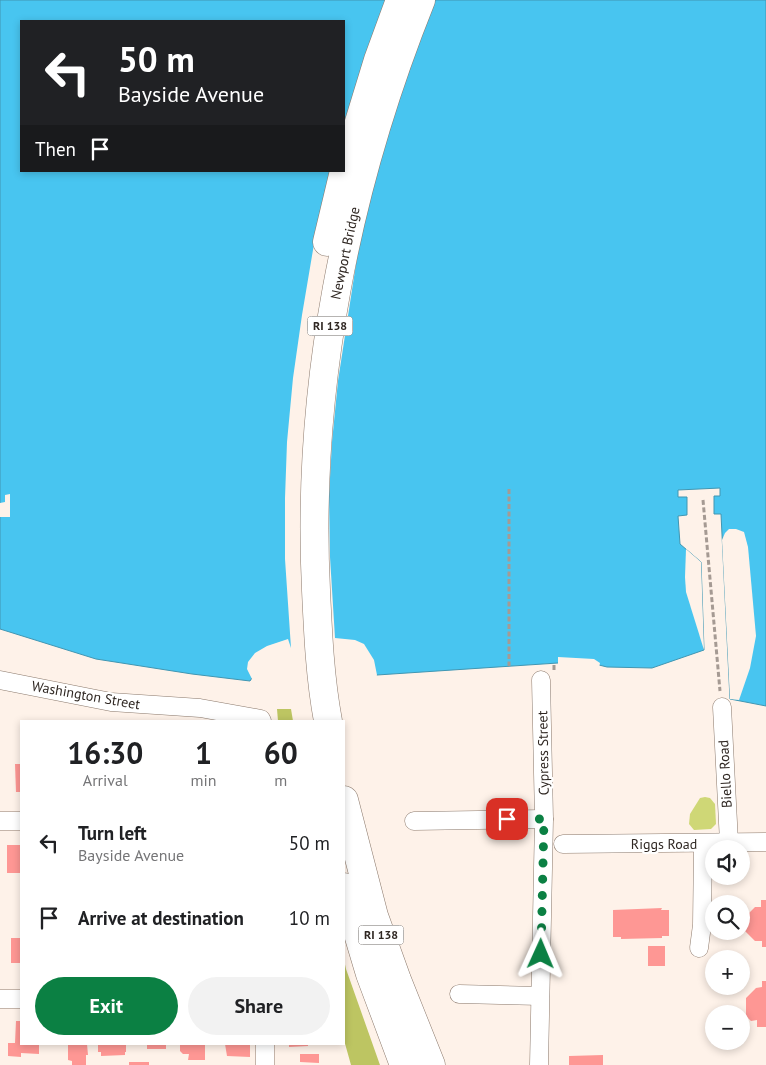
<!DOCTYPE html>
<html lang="en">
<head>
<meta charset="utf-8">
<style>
	body { margin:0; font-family:"PT Sans",sans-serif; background:#f2f2f2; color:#202124; height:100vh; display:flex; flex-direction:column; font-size:19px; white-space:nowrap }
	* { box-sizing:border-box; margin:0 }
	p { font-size:16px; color:#757577 }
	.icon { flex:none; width:28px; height:28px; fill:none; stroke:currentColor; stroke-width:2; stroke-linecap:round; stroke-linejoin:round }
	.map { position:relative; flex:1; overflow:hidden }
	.drawer { position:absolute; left:20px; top:720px; width:325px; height:325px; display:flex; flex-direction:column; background:#fff; border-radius:0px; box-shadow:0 2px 8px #0003 }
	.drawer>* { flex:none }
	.hud { position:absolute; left:20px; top:20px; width:325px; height:152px; border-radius:0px; box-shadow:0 2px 8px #0003; background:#202124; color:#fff; overflow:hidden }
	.controls { position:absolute; left:705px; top:840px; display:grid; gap:10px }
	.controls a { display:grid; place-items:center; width:45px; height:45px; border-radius:50%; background:#fff; box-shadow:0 2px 8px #0003; font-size:25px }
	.pin { position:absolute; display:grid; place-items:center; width:42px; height:42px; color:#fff; margin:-21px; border-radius:10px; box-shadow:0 2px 8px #0006 }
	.me { position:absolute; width:55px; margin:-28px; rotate:1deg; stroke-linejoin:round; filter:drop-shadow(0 0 4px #0008) }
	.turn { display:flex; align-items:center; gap:18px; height:105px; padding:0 15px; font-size:22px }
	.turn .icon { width:65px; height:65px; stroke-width:2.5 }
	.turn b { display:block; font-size:35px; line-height:42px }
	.then { display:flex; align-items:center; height:48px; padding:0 15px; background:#0003; gap:10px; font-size:19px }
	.eta { display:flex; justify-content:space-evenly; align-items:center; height:85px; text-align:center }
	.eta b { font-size:30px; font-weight:700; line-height:35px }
	.action { display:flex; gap:10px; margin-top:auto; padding:10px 15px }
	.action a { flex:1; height:58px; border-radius:30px; background:#0b8043; color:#fff; font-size:20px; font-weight:700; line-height:58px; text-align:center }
	.action a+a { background:#f2f2f2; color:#202124 }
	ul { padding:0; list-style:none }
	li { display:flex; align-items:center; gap:15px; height:75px; padding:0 15px }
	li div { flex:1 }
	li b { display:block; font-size:19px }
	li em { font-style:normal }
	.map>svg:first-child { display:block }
	.green { fill:#cfd776 }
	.forest { fill:#bdc562 }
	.water { fill:#48c5f0; stroke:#4096b2; fill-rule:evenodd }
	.pier { fill:#fef2e9 }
	.building { fill:#fe9794 }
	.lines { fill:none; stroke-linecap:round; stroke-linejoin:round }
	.minor-casing { stroke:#8b796c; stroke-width:19 }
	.motorway-casing { stroke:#8b796c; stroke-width:29 }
	.path { stroke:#a59a93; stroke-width:3; stroke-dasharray:5 2.5; stroke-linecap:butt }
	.minor { stroke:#fff; stroke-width:18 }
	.motorway { stroke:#fff; stroke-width:28 }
	.route { stroke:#0b8043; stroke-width:9; stroke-dasharray:0 16.2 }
	.labels { text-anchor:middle; stroke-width:4.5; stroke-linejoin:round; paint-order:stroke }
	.shield { fill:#fff; stroke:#6d6864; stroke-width:1 }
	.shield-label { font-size:12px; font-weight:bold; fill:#2f2722 }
	.street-label { font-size:14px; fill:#2f2722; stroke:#fff }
</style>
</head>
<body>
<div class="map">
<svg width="766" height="1065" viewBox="0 0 766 1065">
	<rect width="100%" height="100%" fill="#fef2e9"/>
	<!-- green -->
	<path class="green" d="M705,797l5,1 5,6 1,20 -5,5 -17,1 -5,-6 1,-10 10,-16z"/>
	<!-- forest -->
	<g class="forest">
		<path d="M277,709h14l2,12h-15z"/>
		<path d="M344,960l2,9 34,96h-29l-7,-25z"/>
	</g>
	<!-- water -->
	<path class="water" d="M0,0h766v706l-36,-7 -9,-185h-7v-18h6v-8l-42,2v7h9v18l-9,1 2,28 21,18 3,88 -52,18 -45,-1 -16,-4h-33l-181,12 -25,-19 -15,-4 -66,1 -12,14 -9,14 -58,-7 -96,-15 -96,-30zM21,21h323v150h-323z"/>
	<!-- pier -->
	<g class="pier">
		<path d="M407,71l-36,122 -13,58 -20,130 -6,61 -3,54 1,61 5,81 20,2 9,4 10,16 3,15 -2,1 -24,-18 -15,-4 -64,2 -11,12 -8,13 -6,-12 1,-7 7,-9 12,-7 21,-7 3,9 -6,-89v-61l2,-56 6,-64 9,-63 12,-71 14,-64z"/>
		<path d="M10,494v23h-10v-14l5,-1v-7z"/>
		<path d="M729,529h7l8,3 4,15 8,89 -6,32 -11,32 -9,-1 -8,-159 3,-7z"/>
		<path d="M686,549l15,13 3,88 -18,-58 -1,-15z"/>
		<path d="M558,657l36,2 6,4 -1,5 -8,-2 -33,-1z"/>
	</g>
	<!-- building -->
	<g class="building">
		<path d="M15,764h6v28h-5z"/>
		<rect x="7" y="845" width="14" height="28"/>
		<path d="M761,900h5v47h-4v-6h-7l-10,-10v-14l10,-10h6z"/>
		<path d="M662,908l-1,2h8v26h-7v2l-41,1v-2h-8v-27z"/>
		<rect x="11" y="938" width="10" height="25"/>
		<rect x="648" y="946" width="17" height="20"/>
		<path d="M762,981h4v46h-9v-7l-6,1 -5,-5v-18l10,-10 6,-1z"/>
		<path d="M16,1021h5v23h18v10l-18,-1v4l-13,-1v-13h7z"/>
		<path d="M68,1044h19l1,11h-2v10h-14v-4l-4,-1z"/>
		<path d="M98,1044h28v8h-1v3l-24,1v-4h-3z"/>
		<rect x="147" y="1044" width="19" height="5"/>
		<path d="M180,1044h25v16h-17l1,-6h-6l-3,-3z"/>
		<path d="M225,1044h25v13l-23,-1z"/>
		<path d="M289,1044h19v2l-19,1z"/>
		<path d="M300,1054h19v9l-19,-1z"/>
		<path d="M603,1055v10h-34v-9z"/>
		<rect x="129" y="1062" width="20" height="3"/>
	</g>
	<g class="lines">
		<defs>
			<g id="minor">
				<path d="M0,680l111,22 89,6 61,11 1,2"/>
				<path d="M722,707l7,135"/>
				<path d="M0,821h21"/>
				<path d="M414,821l130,-2"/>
				<path d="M563,844l203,-2"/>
				<path d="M699,948l3,-23 1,-81"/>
				<path d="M459,994l81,2"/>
				<path d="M0,999h21"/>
				<path d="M265,1044v21"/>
				<path d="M539,1065l5,-246 -3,-139"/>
			</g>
			<g id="motorway">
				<path d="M344,171l34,-111 22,-60"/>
				<path d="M327,242l17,-71"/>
				<path d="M328,721c-8,-43 -10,-87 -12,-131 -10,-202 30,-403 105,-590"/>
				<path d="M344,800l30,116 23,64 34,85"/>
				<path d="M344,887l26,87 34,91"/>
			</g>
		</defs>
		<!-- minor casing -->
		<use href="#minor" class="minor-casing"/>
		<!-- motorway casing -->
		<use href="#motorway" class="motorway-casing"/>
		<!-- path -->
		<g class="path">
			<path d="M509,489v177"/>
			<path d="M703,500l17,191"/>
			<path d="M554,670v-7"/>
		</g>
		<!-- minor -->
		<use href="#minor" class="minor"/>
		<!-- motorway -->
		<use href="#motorway" class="motorway"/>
	</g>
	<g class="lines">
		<!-- route -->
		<path class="route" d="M507,819h37l-3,135"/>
	</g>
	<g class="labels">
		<!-- shield labels -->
		<g class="shield">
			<rect x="307.5" y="316.5" width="45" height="19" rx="4"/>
			<rect x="358.5" y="925.5" width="45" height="19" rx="4"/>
		</g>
		<g class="shield-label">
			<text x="330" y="330">RI 138</text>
			<text x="381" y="939">RI 138</text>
		</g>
		<!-- street labels -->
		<g class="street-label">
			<text transform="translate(345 253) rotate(-78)" y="5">Newport Bridge</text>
			<text transform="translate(86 695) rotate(10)" y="5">Washington Street</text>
			<text transform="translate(543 753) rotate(-91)" y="5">Cypress Street</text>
			<text transform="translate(725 774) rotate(-93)" y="5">Biello Road</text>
			<text x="664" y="849">Riggs Road</text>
		</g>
	</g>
</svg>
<div class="controls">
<a><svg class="icon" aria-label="sound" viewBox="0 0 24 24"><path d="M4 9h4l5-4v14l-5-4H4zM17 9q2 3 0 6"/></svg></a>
<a><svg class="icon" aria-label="search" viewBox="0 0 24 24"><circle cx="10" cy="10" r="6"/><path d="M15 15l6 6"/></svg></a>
<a>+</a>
<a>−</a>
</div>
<div class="pin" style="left:507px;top:819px;background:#d93025"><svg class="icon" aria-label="arrive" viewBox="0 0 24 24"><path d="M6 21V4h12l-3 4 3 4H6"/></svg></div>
<svg class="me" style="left:541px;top:954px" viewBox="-20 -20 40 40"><path d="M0-17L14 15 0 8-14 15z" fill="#0b8043" stroke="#fff" stroke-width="4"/></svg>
<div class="hud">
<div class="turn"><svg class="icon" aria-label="left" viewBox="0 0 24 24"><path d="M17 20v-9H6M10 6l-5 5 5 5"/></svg><div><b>50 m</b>Bayside Avenue</div></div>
<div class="then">Then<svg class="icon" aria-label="arrive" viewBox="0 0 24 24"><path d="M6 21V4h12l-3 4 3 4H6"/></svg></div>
</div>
<section class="drawer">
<div class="eta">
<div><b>16:30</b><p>Arrival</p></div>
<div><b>1</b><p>min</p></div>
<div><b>60</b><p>m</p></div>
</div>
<ul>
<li><svg class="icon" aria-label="left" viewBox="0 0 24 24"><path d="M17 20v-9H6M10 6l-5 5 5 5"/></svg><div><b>Turn left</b><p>Bayside Avenue</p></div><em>50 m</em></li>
<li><svg class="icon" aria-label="arrive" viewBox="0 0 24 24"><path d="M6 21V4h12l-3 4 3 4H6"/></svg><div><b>Arrive at destination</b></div><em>10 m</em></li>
</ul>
<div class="action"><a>Exit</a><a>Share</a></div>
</section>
</div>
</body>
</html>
